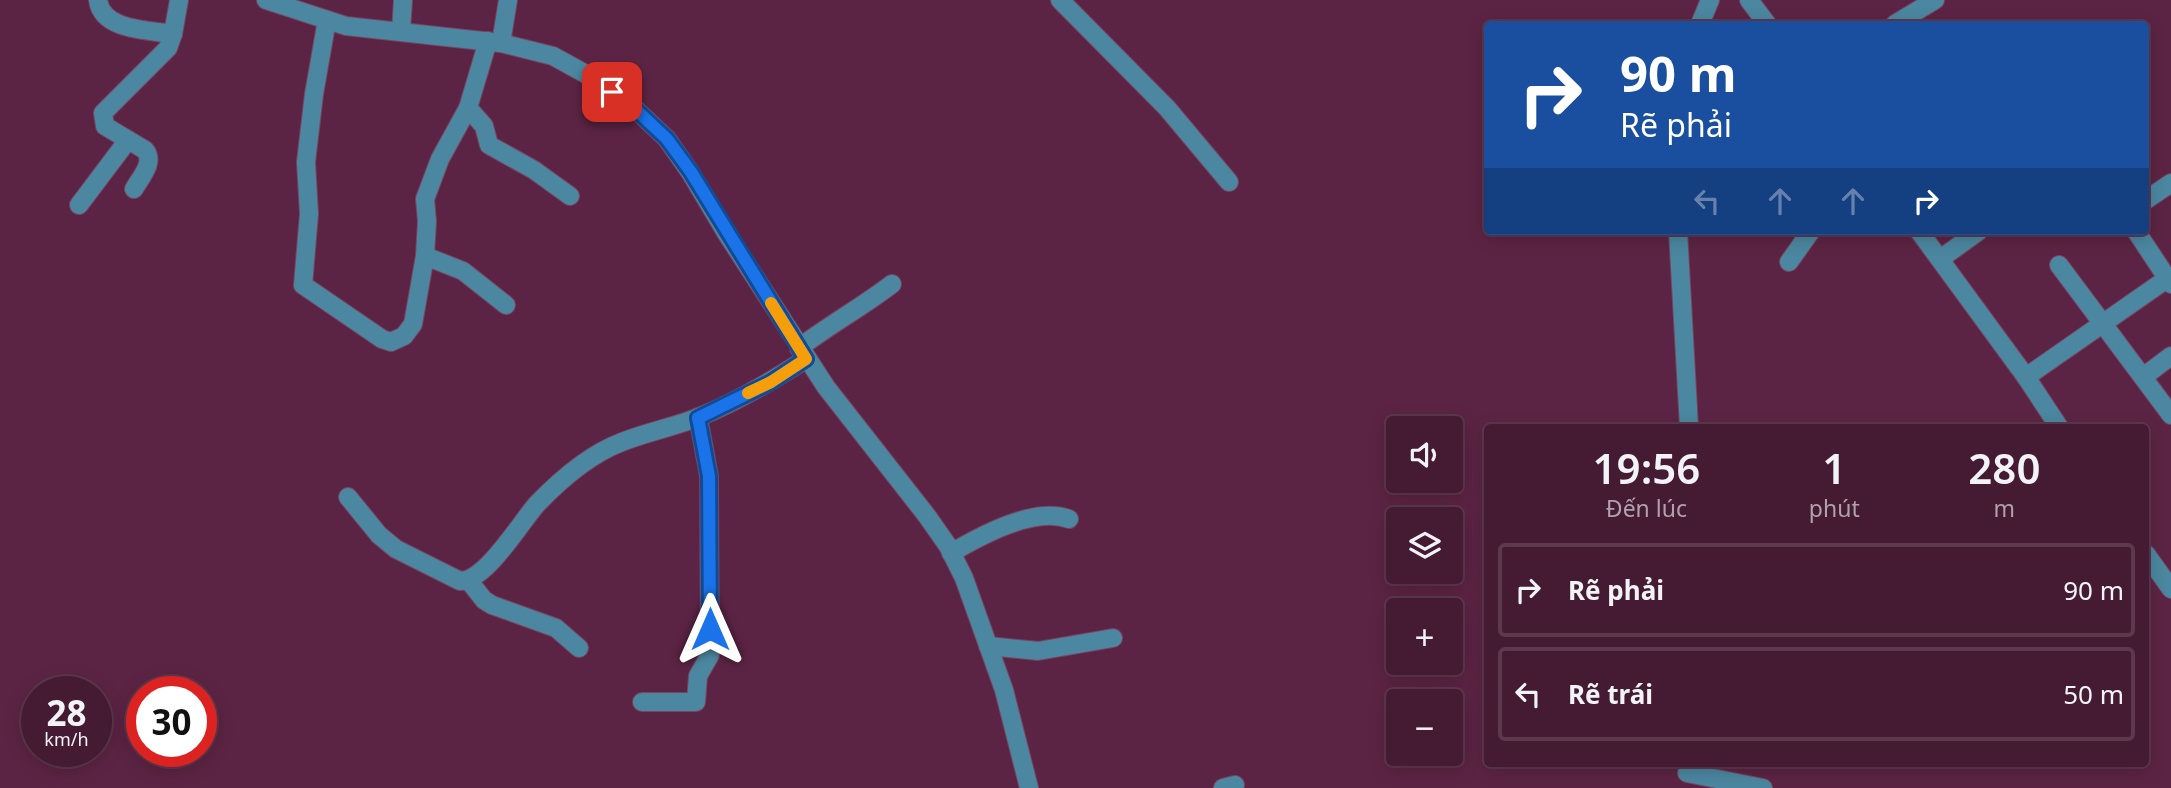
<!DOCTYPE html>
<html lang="vi">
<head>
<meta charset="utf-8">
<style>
	body { margin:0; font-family:"Noto Sans",sans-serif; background:#4f283f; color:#f1f3f6; height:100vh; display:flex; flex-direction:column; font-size:26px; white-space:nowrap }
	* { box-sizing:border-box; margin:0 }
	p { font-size:23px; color:#b0a1ac }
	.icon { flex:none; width:38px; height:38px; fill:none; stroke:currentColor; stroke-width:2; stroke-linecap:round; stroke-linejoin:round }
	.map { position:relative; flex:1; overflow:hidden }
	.drawer { position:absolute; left:1484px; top:424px; width:665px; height:343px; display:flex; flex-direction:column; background:#451b33; border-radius:7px; box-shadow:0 4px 18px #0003,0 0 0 2px #5d394e }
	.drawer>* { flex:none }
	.banner { position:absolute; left:1484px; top:21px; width:665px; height:214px; border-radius:7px; box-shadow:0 4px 18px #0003,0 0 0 2px #5d394e; background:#1a4fa0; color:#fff; overflow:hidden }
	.buttons { position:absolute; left:1386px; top:416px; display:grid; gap:14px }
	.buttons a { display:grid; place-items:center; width:77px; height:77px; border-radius:7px; background:#451b33; box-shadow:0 4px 18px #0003,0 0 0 2px #5d394e; font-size:35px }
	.speed { position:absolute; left:21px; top:676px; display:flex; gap:14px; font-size:35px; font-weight:700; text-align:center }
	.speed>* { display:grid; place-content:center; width:91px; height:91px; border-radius:50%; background:#451b33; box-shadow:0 4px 18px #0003,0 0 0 2px #5d394e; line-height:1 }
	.speed small { font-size:18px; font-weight:400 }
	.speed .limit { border:10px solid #d22; background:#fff; color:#111 }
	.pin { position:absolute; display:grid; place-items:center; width:60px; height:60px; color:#fff; margin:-30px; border-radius:14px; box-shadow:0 4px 10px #0006 }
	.me { position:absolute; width:77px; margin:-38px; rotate:0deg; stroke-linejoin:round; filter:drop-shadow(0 0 5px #0008) }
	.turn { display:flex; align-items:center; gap:24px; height:147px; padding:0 21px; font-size:32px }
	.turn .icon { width:91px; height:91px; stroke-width:2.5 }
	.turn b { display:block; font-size:49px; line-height:60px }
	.lanes { display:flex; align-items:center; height:66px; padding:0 21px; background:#0003; justify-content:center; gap:35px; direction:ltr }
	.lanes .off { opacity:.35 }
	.eta { display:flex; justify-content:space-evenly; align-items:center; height:119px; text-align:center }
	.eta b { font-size:42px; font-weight:600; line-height:49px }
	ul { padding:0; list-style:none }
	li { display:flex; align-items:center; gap:21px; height:94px; margin:0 14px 10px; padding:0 7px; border:4px solid #5d394e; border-radius:7px }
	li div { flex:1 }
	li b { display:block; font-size:26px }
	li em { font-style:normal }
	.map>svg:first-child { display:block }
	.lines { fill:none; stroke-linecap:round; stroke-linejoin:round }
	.minor-casing { stroke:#784461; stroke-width:20 }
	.minor { stroke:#4b87a0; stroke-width:18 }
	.route-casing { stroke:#114b97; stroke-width:18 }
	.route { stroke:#1a73e8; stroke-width:12 }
	.slow { stroke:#f59e0b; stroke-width:12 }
</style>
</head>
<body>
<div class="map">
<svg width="2171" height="788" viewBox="0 0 2171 788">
	<rect width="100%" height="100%" fill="#5c2444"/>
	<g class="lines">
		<defs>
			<g id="minor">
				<path d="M98,0c4,31 51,30 75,34"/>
				<path d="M266,0l80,26 155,17 52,13 40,22 39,28 35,33 23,33 35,59 101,156 101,129 21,30 16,32 40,112 25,98"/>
				<path d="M1060,0l107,108 62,74"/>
				<path d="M1749,0l18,24"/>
				<path d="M327,20l-13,74 -8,68 3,52 -6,71 79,54 9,3 13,-6 9,-12 12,-68 2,-35 -2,-22 15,-40 28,-51 20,-67"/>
				<path d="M1700,24l10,-24"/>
				<path d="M1895,24l40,-24"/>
				<path d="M401,31l2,-31"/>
				<path d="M501,43l7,-43"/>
				<path d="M468,108l16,18 5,19 45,25 36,26"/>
				<path d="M134,189c7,-12 21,-27 11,-39l-40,-24 -2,-13 65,-65 5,-14 6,-34"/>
				<path d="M2146,200l25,-17"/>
				<path d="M79,205l49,-65"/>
				<path d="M1678,231l11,196"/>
				<path d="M1919,231l107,146 33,50"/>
				<path d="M2136,231l35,53"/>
				<path d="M425,256l38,15 43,34"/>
				<path d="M1940,259l39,-28"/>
				<path d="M1789,262l22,-31"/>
				<path d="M2059,265l112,150"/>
				<path d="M799,348c30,-23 63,-41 93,-64"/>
				<path d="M2026,377l145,-101"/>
				<path d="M2143,377l28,-21"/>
				<path d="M348,497l31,38 17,14 64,32c26,0 60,-58 77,-77 24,-25 53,-50 85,-62 25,-10 52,-15 77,-25 37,-15 73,-36 107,-58"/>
				<path d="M951,553c31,-18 84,-47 118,-34"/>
				<path d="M2146,554l25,35"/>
				<path d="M469,581l15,19 8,5 64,23 23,20"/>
				<path d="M988,646l50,5 75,-13"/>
				<path d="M642,702h54l2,-26 12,-21 -1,-179 -11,-59"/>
				<path d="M1687,773l76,15"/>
				<path d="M1223,788l12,-3"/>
			</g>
		</defs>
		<!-- minor casing -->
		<use href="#minor" class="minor-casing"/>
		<!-- minor -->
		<use href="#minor" class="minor"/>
	</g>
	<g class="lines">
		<defs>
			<path id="route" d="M612,92l20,14 35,33 24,33 115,187 -35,23 -73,36 11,58 1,153"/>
		</defs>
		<!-- route casing -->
		<use href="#route" class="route-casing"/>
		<!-- route -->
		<use href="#route" class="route"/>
		<!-- slow -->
		<path class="slow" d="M748,393l23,-11 35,-23 -35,-56"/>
	</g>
</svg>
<div class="buttons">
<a><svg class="icon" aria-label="sound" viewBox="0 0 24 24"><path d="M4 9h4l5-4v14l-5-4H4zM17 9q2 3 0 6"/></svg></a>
<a><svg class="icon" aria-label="layers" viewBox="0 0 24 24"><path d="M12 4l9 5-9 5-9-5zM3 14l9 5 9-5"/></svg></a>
<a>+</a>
<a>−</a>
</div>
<div class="speed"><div>28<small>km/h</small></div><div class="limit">30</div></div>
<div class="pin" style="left:612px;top:92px;background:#d93025"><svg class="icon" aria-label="arrive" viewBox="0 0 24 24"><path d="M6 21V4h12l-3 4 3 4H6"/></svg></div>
<svg class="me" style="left:710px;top:629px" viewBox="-20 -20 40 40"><path d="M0-17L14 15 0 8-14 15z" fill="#1a73e8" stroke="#fff" stroke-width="4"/></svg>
<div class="banner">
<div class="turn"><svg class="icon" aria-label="right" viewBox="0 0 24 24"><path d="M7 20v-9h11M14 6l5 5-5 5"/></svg><div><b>90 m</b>Rẽ phải</div></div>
<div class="lanes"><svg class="icon off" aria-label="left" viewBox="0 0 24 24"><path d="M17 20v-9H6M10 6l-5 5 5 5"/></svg><svg class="icon off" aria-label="ahead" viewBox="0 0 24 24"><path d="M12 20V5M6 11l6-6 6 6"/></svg><svg class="icon off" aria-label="ahead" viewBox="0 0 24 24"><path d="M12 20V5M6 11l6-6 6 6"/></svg><svg class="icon" aria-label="right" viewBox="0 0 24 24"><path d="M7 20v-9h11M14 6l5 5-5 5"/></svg></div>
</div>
<section class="drawer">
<div class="eta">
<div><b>19:56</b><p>Đến lúc</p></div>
<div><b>1</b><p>phút</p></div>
<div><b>280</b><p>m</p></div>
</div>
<ul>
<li><svg class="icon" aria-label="right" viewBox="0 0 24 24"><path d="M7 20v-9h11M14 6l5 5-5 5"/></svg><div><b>Rẽ phải</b></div><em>90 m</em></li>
<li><svg class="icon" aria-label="left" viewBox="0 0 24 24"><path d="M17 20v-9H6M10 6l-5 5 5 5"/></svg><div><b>Rẽ trái</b></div><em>50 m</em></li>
</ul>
</section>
</div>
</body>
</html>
